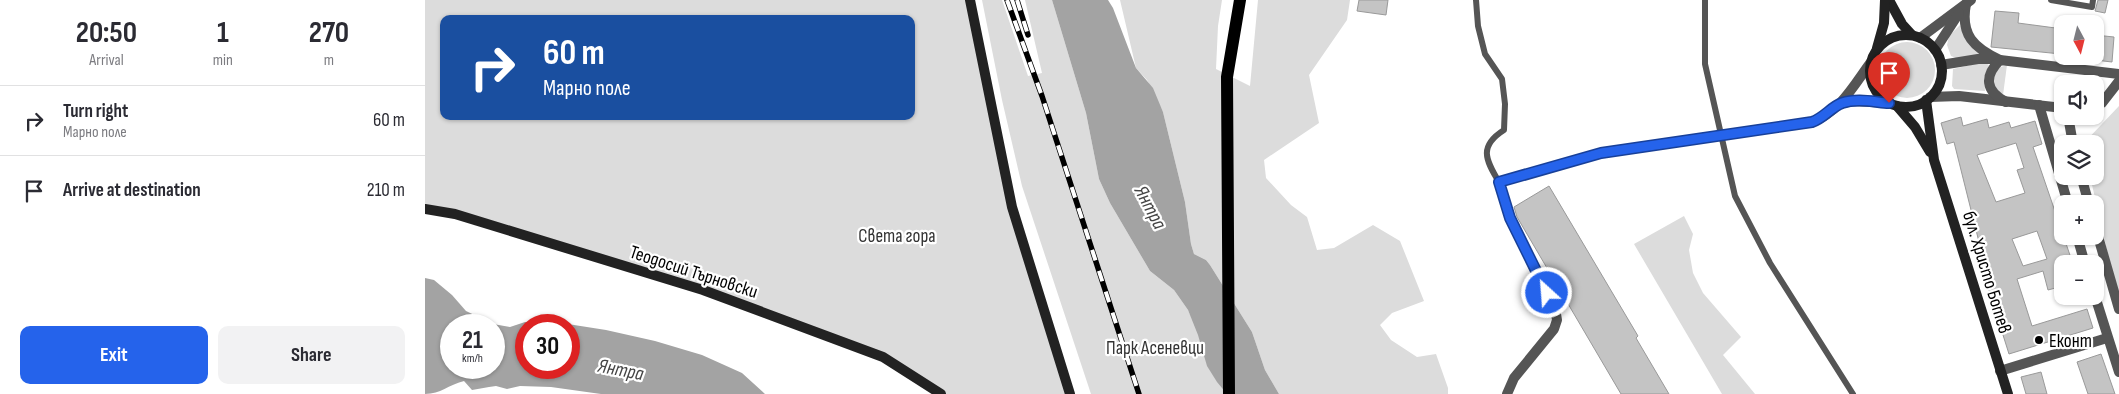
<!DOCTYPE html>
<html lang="en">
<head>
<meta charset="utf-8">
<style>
	body { margin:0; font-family:"Sofia Sans Condensed",sans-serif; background:#f2f2f3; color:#2b2b33; height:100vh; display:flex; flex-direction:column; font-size:19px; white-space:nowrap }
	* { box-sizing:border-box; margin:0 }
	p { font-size:16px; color:#7c7c81 }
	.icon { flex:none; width:28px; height:28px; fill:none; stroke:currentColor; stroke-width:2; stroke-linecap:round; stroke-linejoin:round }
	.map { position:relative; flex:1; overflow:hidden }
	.sheet { display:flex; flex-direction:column; background:#fff; width:425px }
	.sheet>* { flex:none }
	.banner { position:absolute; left:15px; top:15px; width:475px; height:105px; border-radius:10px; box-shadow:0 1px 4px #0004; background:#1a4fa0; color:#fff; overflow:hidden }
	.needle { width:32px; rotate:173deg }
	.tools { position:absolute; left:1629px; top:15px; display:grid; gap:10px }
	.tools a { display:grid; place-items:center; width:50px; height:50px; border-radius:10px; background:#fff; box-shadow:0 1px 4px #0004; font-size:25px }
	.speed { position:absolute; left:15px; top:314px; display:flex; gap:10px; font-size:25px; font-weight:700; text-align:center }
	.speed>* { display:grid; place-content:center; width:65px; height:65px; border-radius:50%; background:#fff; box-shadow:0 1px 4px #0004; line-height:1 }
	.speed small { font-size:12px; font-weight:400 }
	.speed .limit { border:8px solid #d22; background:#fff; color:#111 }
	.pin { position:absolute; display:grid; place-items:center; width:42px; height:42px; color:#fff; margin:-51px -21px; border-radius:50% 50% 50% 0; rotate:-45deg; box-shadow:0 0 5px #0007 }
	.pin .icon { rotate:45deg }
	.me { position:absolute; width:55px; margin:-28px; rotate:334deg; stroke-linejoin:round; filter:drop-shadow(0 0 4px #0008) }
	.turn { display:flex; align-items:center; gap:18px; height:105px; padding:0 20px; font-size:22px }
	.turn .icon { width:65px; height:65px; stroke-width:2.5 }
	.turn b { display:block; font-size:35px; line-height:42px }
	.eta { display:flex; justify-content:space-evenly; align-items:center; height:85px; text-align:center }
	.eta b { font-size:30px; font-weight:700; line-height:35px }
	.cta { display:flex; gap:10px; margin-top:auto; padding:10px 20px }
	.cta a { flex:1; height:58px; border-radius:10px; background:#2563eb; color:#fff; font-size:20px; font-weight:700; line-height:58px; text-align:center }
	.cta a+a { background:#f2f2f3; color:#2b2b33 }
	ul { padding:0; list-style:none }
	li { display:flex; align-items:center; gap:15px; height:70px; padding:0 20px; border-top:1px solid #e1e1e2 }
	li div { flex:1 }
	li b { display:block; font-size:19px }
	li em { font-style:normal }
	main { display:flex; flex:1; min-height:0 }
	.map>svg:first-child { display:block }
	.green { fill:#dcdcdc; fill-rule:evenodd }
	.water { fill:#a3a3a3; fill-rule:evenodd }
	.building { fill:#c4c4c4; stroke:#999; fill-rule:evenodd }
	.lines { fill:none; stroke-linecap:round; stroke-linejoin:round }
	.lane { stroke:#555; stroke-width:6 }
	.street { stroke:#555; stroke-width:10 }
	.secondary { stroke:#222; stroke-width:10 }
	.primary { stroke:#000; stroke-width:12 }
	.rail-casing { stroke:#000; stroke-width:5.5 }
	.rail { stroke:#fff; stroke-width:4; stroke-dasharray:11; stroke-linecap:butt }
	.route-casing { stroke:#184099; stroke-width:12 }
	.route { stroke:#2563eb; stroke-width:9 }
	.poi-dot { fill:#000; stroke:#fff; stroke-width:2 }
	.labels { text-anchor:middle; stroke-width:4.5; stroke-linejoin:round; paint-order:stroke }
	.park-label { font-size:19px; fill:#333; stroke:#fff }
	.street-label { font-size:19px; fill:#000; stroke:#fff }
	.poi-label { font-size:19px; fill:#000; stroke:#fff; text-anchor:start }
	.water-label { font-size:20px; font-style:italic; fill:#444; stroke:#fff }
</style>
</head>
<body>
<main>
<section class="sheet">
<div class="eta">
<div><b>20:50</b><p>Arrival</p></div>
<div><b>1</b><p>min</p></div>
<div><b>270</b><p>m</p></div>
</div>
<ul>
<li><svg class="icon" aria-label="right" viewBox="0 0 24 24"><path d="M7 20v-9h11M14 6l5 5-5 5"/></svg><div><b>Turn right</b><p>Марно поле</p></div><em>60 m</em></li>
<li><svg class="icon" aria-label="arrive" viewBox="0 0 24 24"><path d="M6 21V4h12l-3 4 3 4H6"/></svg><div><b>Arrive at destination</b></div><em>210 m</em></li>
</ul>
<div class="cta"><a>Exit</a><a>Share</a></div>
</section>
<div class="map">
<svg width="1694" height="394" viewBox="0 0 1694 394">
	<rect width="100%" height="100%" fill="#fff"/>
	<!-- green -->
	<g class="green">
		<path d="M0,0h545l42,207 58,187h-129l-58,-37 -180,-67 -278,-81zM19,19h467v97h-467z"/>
		<path d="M557,0h20l26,76 14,-3 -17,-73h27l34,113 13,66 11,24 40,68 24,19 14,20 39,84h-136l-69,-208 -20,-86z"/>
		<path d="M695,0h102l-4,26 -2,43 34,17 8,-86h92l-3,20 -38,55 10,48 -55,37 2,18 25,27 16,12 10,33 17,-2 39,-23 27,16 24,60 -32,12 -12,12 11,15 26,17 19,-3 12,34v6h-169l-14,-24 -13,-38 -42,-67 -4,-5 -12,-6 -3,-10 -6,-42 -22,-90 -16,-32 -11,-12z"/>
		<path d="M1535,25l22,30 -26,3 -5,-2 -4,-11 2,-9z"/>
		<circle cx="1482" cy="70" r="28"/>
		<path d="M1559,62l5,3 -5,13 1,13 -31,-2 -2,-3 1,-17z"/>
		<path d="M1582,65l-4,30 -5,-3 -6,-12 6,-12z"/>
		<path d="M1694,106v197l-29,-127h5v-32h-12z"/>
		<path d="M1259,216l9,18 -4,16 4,23 10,20 38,44 -18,18 32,39h-33l-88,-150z"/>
	</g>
	<!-- water -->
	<g class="water">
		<path d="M627,0h56l5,8 23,60 17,20 10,24 22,90 6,42 3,10 12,6 4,5 42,67 13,38 14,24h-52l-10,-12 -10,-16 -9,-31 -10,-25 -14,-20 -24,-19 -40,-68 -11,-24 -13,-66z"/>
		<path d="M0,278l9,2 18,15 14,16 27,13 17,3 15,-5h30l51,8 49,11 47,14 40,18 23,21h-164l-50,-7 -31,-1 -13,3 -11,-3 -7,1 -17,3 -8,-9c-16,4 -23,13 -39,13zM26,325h43v43h-43zM101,325h43v43h-43z"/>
	</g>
	<!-- building -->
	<g class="building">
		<path d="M934,0h29l-2,15 -29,-4z"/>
		<path d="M1673,0h10l-3,13 -10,-2z"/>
		<path d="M1570,11l24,2 -1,10 45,6 -2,25 -70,-7z"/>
		<path d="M1670,35l19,2 -2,25 -17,-2z"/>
		<path d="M1536,117l2,9 24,-7 2,9 20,-6 2,6 24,-7 7,23 -9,3 40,117h-10v22l-15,4 -5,-19 -26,8 15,47 55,-17 6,19 -84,26 -24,-76h3l-34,-136 -7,2 -6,-21zM1591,143l8,25 -7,2 8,23 -29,9 -19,-47zM1612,231l10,28 -24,7 -11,-27z"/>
		<path d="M1124,186l89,150 -2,2 33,56h-48l-104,-177 -3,-10z"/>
		<path d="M1676,354l14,40h-27l-11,-32z"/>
		<path d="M1616,372l6,22h-21l-5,-17z"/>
	</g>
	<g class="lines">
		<!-- lane -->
		<g class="lane">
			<path d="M1051,0l2,26 7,28 17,25 3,25 -1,26c-25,16 -19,29 -5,52"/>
			<path d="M1280,0v64l30,132 35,67 83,131"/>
			<path d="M1626,0l41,7 1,-7"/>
		</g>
		<!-- street -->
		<g class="street">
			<path d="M1541,4c-6,31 8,44 34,56"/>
			<path d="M1495,38l51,-38"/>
			<path d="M1510,50l24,-37"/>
			<path d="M1516,65l37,-6h16"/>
			<path d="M1505,97l29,-1 104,12"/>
			<path d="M1581,102c-21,-11 -22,-26 -6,-42l119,14"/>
			<path d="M1415,104l13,-3 36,2"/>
			<path d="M1614,105l29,99"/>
			<path d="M1670,106l7,-3 17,-22"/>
			<path d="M1643,116l5,28"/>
			<path d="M1656,176l8,28"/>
			<path d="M1670,226l24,83"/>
			<path d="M1652,236l8,28"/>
			<path d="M1670,296l24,76"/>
			<path d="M1575,371l107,-33"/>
			<path d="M1082,394l7,-16 40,-49 3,-9 -2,-12 -45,-90 -11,-36 102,-29 211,-31c28,-10 42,-37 59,-60"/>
		</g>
		<!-- secondary -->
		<g class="secondary">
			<path d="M545,0l42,207 58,187"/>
			<path d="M1464,0l13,24 10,11"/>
			<circle cx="1481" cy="71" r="36"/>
			<path d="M1452,48l7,-25 1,-23"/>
			<path d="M1501,100l8,60 74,234"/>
			<path d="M1472,106l18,21 15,25"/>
			<path d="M0,209l30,5 248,76 180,67 58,37"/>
		</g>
		<!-- primary -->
		<path class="primary" d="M804,394l-2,-317 13,-77"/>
		<defs>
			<g id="rail">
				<path d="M582,0l35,96 97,298"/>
				<path d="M592,0l11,35"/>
			</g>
		</defs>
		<!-- rail casing -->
		<use href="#rail" class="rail-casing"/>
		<!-- rail -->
		<use href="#rail" class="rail"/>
	</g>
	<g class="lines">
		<defs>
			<path id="route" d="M1122,293l-37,-75 -11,-36 102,-29 211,-31c12,-4 19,-15 30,-19 15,-5 32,-1 47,0"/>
		</defs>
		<!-- route casing -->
		<use href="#route" class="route-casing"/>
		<!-- route -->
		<use href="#route" class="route"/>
	</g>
	<!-- markers -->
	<circle class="poi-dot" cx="1614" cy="340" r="5"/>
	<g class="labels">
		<!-- park labels -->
		<g class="park-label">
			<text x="472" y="242">Света гора</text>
			<text x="730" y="354">Парк Асеневци</text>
		</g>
		<!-- street labels -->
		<g class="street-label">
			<text transform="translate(269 271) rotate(18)" y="7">Теодосий Търновски</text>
			<text transform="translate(1563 272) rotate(73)" y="7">бул. Христо Ботев</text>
		</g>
		<!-- poi labels -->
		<g class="poi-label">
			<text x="1624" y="347">Еконт</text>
		</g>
		<!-- water labels -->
		<g class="water-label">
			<text transform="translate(726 207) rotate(62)" y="7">Янтра</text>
			<text transform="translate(196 369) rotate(11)" y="7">Янтра</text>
		</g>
	</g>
</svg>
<div class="tools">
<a><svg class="needle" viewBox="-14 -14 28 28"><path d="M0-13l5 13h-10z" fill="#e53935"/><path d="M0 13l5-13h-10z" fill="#7c7c81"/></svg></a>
<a><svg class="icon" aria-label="sound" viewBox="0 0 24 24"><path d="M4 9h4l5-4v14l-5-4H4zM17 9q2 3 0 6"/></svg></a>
<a><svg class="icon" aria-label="layers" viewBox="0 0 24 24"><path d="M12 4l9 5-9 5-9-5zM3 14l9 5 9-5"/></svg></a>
<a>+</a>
<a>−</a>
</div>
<div class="speed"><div>21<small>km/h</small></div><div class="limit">30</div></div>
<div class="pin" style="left:1464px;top:103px;background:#d93025"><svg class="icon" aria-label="arrive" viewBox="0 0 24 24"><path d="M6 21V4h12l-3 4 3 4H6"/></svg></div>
<svg class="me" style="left:1122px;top:293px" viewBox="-20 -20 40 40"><circle r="17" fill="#2563eb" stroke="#fff" stroke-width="3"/><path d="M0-11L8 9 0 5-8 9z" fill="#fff"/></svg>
<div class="banner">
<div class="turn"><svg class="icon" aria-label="right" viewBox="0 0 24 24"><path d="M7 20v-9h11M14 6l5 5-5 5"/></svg><div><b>60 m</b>Марно поле</div></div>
</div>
</div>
</main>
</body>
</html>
